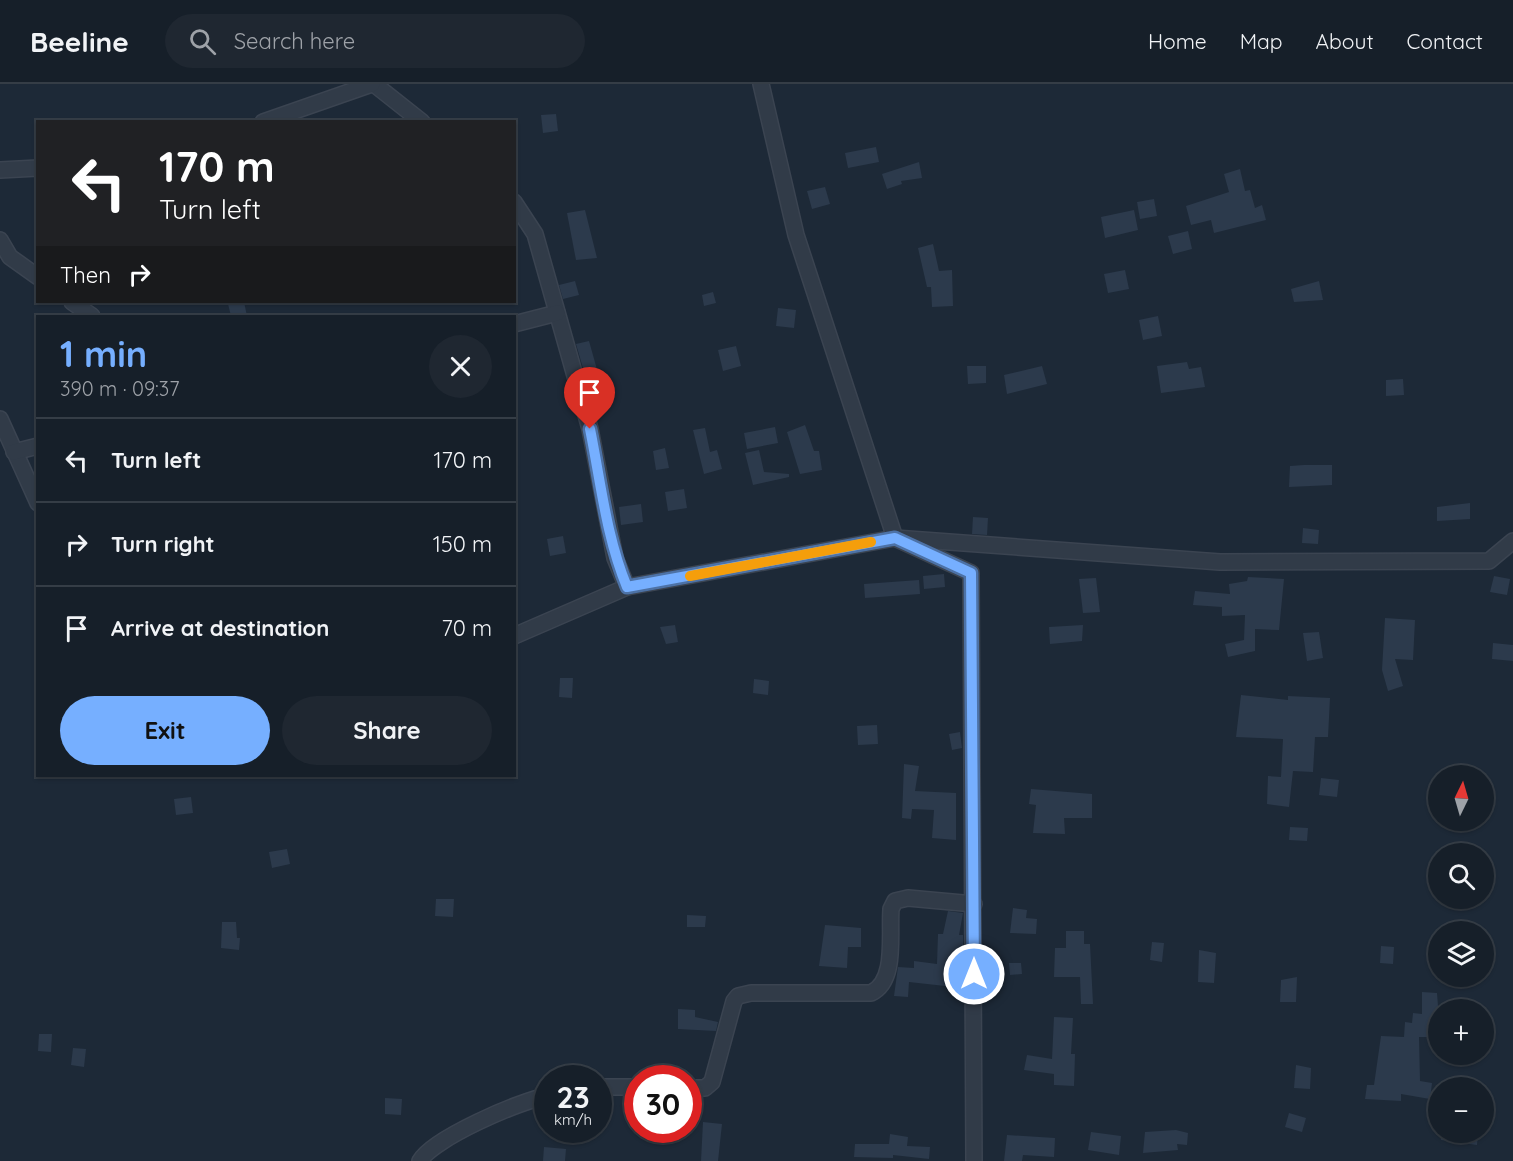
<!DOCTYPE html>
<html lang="en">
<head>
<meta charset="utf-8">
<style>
	body { margin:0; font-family:Quicksand,sans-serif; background:#1f2731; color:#f1f3f6; height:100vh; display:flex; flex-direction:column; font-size:22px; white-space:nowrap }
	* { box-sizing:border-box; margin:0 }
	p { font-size:20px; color:#9ea2a8 }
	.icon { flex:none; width:33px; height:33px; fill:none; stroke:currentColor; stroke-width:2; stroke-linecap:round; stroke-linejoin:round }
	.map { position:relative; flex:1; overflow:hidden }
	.side { position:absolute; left:36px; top:231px; width:480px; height:462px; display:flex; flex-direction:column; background:#161f29; border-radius:0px; box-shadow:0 2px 4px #0004,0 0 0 2px #353d46 }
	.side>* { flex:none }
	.banner { position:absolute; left:36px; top:36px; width:480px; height:183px; border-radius:0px; box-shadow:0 2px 4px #0004,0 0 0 2px #353d46; background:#202124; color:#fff; overflow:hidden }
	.needle { width:39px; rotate:5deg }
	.buttons { position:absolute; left:1428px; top:681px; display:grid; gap:12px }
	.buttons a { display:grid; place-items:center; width:66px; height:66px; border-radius:50%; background:#161f29; box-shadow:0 2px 4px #0004,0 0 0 2px #353d46; font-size:30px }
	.speed { position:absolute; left:534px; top:981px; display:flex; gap:12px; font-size:30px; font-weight:700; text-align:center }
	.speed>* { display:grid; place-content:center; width:78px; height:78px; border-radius:50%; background:#161f29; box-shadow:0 2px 4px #0004,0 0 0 2px #353d46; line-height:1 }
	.speed small { font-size:15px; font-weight:400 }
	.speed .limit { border:9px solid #d22; background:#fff; color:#111 }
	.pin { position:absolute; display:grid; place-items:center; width:51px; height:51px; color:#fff; margin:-62px -26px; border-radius:50% 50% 50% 0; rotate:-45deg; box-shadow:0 0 6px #0007 }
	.pin .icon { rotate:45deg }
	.me { position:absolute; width:66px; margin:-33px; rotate:0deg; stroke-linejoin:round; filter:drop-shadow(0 0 4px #0008) }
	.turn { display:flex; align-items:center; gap:21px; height:126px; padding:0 24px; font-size:27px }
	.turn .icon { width:78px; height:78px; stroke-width:2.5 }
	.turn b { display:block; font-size:42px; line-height:51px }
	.then { display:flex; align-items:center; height:57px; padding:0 24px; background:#0003; gap:12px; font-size:22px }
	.round { display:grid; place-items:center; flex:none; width:63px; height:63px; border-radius:32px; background:#1f2731 }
	.overview { display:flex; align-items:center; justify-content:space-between; height:102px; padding:0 24px }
	h1 { font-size:36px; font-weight:700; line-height:45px; color:#76afff }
	.action { display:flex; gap:12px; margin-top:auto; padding:12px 24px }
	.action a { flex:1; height:69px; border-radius:36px; background:#76afff; color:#111; font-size:24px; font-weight:700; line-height:69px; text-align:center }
	.action a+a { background:#1f2731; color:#f1f3f6 }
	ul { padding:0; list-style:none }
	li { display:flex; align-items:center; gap:18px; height:84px; padding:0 24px; border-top:2px solid #353d46 }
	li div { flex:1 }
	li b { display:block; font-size:22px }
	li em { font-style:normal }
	header { display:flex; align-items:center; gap:36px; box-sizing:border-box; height:84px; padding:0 30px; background:#161f29; border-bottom:2px solid #353d46 }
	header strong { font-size:28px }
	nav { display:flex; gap:33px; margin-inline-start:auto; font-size:21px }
	.search { width:420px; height:54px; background:#1f2731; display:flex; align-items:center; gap:15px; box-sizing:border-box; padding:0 21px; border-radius:33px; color:#9ea2a8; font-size:22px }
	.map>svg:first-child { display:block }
	.building { fill:#2c3a4c }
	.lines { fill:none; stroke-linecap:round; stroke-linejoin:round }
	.street-casing { stroke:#3b4451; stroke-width:18 }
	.street { stroke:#313b48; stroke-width:15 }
	.route-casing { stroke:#4d72a6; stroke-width:15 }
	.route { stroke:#76afff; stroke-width:10 }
	.slow { stroke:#f59e0b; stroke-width:10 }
</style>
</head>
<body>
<header>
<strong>Beeline</strong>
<div class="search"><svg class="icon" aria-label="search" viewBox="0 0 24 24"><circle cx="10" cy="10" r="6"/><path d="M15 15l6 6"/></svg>Search here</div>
<nav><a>Home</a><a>Map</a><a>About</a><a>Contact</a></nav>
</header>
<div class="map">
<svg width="1513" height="1077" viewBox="0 0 1513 1077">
	<rect width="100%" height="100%" fill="#1d2937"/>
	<!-- building -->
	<g class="building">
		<path d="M556,30l2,17 -15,2 -2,-18z"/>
		<path d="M876,63l3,15 -31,6 -3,-15z"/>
		<path d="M919,78l3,16 -21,3 1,3 -15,5 -5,-15z"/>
		<path d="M1240,85l5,22 5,-1 5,18 7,-3 4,15 -52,13 -3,-13 -20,5 -5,-19 43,-14 -5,-18z"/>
		<path d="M825,103l5,17 -18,5 -5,-18z"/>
		<path d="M1154,115l3,17 -17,3 -3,-17z"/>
		<path d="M585,126l12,48 -21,2 -9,-47z"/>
		<path d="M1134,126l4,20 -33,8 -4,-21z"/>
		<path d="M1188,147l4,18 -19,5 -5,-18z"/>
		<path d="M933,160l6,27 13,-1 1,36 -21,1 -1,-20h-4l-9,-39z"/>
		<path d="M1125,186l4,19 -21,4 -4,-19z"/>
		<path d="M575,197l4,14 -16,4 -4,-14z"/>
		<path d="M1319,197l4,19 -29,2 -3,-13z"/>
		<path d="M713,208l3,11 -12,3 -2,-11z"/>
		<path d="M244,218l3,14h-16l-3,-12z"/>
		<path d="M778,224l18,2 -2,18 -18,-2z"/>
		<path d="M1158,232l4,20 -19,4 -4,-20z"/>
		<path d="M589,257l9,32 4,-2 5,16 -17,5 -14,-48z"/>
		<path d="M736,262l5,20 -18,5 -5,-21z"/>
		<path d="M1187,278l2,7 12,-2 4,20 -44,6 -4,-27z"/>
		<path d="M967,282h19v17l-18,1z"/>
		<path d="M1042,282l5,18 -40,10 -3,-19z"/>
		<path d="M1403,295l1,16 -18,1v-16z"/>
		<path d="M805,341l9,26h5l3,19 -22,4 -13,-42z"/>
		<path d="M775,343l3,16 -31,6 -3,-16z"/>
		<path d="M705,344l5,24 7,-2 5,19 -18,5 -11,-44z"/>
		<path d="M665,364l4,20 -13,2 -3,-19z"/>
		<path d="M759,366l5,22 25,2v3l-36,8 -8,-32z"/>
		<path d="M1304,381h28v20l-43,2 1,-21z"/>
		<path d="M684,405l3,19 -19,3 -3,-19z"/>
		<path d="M1470,419v16l-33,2v-14z"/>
		<path d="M641,420l2,18 -22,3 -2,-18z"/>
		<path d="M973,433l15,1 -1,17 -15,-1z"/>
		<path d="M1303,444l16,2 -1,14 -16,-1z"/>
		<path d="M563,452l3,17 -16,3 -3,-17z"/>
		<path d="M944,490l1,13 -21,2 -1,-13z"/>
		<path d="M1494,492l16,3 -3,16 -17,-3z"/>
		<path d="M1248,493l36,2 -5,51 -24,-1v22l-27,6 -3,-13 19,-4 1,-25 -23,1v-9l-29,-2 2,-14 35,3 -1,-10 18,-3z"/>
		<path d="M1096,494l4,34 -17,1 -4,-34z"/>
		<path d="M919,496l1,14 -55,4 -1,-14z"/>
		<path d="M1385,534l30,2 -2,40 -18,-1 8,27 -15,5 -6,-21z"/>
		<path d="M675,541l3,17 -12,2 -6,-17z"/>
		<path d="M1083,541l-1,16 -32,3 -1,-17z"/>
		<path d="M1319,548l4,26 -16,3 -4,-28z"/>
		<path d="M1493,559l20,2v16l-21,-2z"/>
		<path d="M560,594h13l-1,20 -13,-1z"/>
		<path d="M754,595l15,2 -1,14 -15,-2z"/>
		<path d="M1241,611l47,5v-4l42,2 -2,39h-13l-2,35 -20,-1 -4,36 -22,-3 1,-28 13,1 2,-38 -47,-2z"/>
		<path d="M877,641l1,19 -20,1 -1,-19z"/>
		<path d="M960,648l2,16 -10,2 -3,-16z"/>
		<path d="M904,680l15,2 -4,25 41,2v47l-24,-2 2,-28 -22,-1 -1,10 -9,-1z"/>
		<path d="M1321,694l18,2 -2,17 -18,-2z"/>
		<path d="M1031,705l61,5v24h-28l1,16 -32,-1 3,-28 -7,-1z"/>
		<path d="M191,713l2,16 -17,2 -2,-16z"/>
		<path d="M1290,743l18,1 -1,13 -18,-1z"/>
		<path d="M287,765l3,15 -18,4 -3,-16z"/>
		<path d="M436,815h18l-1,18 -18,-1z"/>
		<path d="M1013,824l14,2 -1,8 11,1 -1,15 -26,-1z"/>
		<path d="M948,827l15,2 -4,22h4v53l-54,-6 -1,15 -14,-1 4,-29 16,1v-7l23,3 1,-30h5z"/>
		<path d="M687,831l19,1 -1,11h-18z"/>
		<path d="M222,838h14l1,16h3l-1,12 -18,-2z"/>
		<path d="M825,841l36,3v19h-13l-1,21 -28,-2z"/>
		<path d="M1066,847h18v13h6l3,60h-12l-1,-27h-26l1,-29h11z"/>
		<path d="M1152,858l12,1 -2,19 -12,-2z"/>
		<path d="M1381,862l13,1 -1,17 -13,-1z"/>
		<path d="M1199,866l17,3 -2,30 -16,-1z"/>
		<path d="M1009,879h12l1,11 -12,1z"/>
		<path d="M1297,893l-1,25h-16l1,-22z"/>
		<path d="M1422,908l15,1 1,13v31h-19l1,44 12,2 -2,16 -29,-5v7l-36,-2 2,-14h7l7,-49 23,1 1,-15 7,1 1,-10 9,1z"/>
		<path d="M678,925l17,1v7l23,5 -2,9 -38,-2z"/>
		<path d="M1054,933l19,1 -2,36h4l-1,32 -20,-1v-11l-30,-4 3,-15 25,4z"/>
		<path d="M39,950h13l-1,18 -13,-1z"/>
		<path d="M73,964l13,1 -2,18 -13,-2z"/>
		<path d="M1296,981l15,3 -1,21 -16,-1z"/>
		<path d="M385,1014l17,1 -1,16 -16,-1z"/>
		<path d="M1289,1029l17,5 -4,14 -17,-5z"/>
		<path d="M703,1038l19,2 -4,37h-17z"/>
		<path d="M1176,1046l12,3 -1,12 -10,-1 1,6 -35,3 2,-21z"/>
		<path d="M1091,1048l30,4 -2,19 -31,-5z"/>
		<path d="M1442,1048h36l-1,13 -36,-5z"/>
		<path d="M890,1050l18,3 -1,9 23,1 -1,12 -36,-4v3l-39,-1 1,-13h34z"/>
		<path d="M1007,1051l48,3 -1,19 -31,-2 -1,6h-18z"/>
		<path d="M544,1063l22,2 -1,12h-22z"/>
	</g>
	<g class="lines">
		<defs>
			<g id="street">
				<path d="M374,0l48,38"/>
				<path d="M761,0l35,151 99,303 76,35 3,588"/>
				<path d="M263,38l109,-38"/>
				<path d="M0,86l38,-2"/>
				<path d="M514,118l21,32 55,195 25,129 12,29 268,-49 325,24 269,-1 24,-20"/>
				<path d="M0,156l10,17 28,20"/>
				<path d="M72,218l20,14"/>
				<path d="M514,240l43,-11"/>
				<path d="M0,335l38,84"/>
				<path d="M14,368l24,-6"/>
				<path d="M514,552l113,-49"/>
				<path d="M598,1003h40"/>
				<path d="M688,1004h17l7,-6 22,-81 4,-5 13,-3h120c26,-12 18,-58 20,-84l4,-8 13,-3 66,6"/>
				<path d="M420,1077c12,-22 101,-61 128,-65"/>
			</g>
		</defs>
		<!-- street casing -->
		<use href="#street" class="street-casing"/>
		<!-- street -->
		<use href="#street" class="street"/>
	</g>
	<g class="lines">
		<defs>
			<path id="route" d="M590,345c11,54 16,107 37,158l268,-49 76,35 3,401"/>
		</defs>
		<!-- route casing -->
		<use href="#route" class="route-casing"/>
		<!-- route -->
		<use href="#route" class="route"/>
		<!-- slow -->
		<path class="slow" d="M690,492l181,-34"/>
	</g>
</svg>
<div class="buttons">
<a><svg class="needle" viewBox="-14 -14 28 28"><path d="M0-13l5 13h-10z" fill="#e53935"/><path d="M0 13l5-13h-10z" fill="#9ea2a8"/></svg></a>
<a><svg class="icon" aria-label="search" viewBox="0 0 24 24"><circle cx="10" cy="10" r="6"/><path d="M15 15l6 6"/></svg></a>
<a><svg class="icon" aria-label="layers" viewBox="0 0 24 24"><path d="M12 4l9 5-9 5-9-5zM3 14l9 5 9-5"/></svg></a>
<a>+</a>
<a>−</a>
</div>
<div class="speed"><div>23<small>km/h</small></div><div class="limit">30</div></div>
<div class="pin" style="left:590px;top:345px;background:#d93025"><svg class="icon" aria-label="arrive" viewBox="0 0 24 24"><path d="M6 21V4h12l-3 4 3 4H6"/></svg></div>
<svg class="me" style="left:974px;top:890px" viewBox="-20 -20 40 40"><circle r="17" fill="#76afff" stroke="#fff" stroke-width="3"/><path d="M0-11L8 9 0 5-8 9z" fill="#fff"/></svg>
<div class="banner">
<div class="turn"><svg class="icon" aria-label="left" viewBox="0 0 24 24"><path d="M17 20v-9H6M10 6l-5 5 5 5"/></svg><div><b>170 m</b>Turn left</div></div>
<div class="then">Then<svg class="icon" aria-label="right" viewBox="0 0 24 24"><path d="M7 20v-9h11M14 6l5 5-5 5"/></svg></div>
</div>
<section class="side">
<div class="overview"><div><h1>1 min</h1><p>390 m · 09:37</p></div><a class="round"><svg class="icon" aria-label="close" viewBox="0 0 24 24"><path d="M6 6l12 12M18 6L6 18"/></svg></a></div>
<ul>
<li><svg class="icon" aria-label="left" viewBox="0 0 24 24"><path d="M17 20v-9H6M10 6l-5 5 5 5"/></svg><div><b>Turn left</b></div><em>170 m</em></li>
<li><svg class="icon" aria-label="right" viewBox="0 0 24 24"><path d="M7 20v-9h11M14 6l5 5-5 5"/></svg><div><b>Turn right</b></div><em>150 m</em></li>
<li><svg class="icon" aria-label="arrive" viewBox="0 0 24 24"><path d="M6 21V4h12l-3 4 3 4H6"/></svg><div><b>Arrive at destination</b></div><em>70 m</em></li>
</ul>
<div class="action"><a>Exit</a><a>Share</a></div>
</section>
</div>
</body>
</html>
